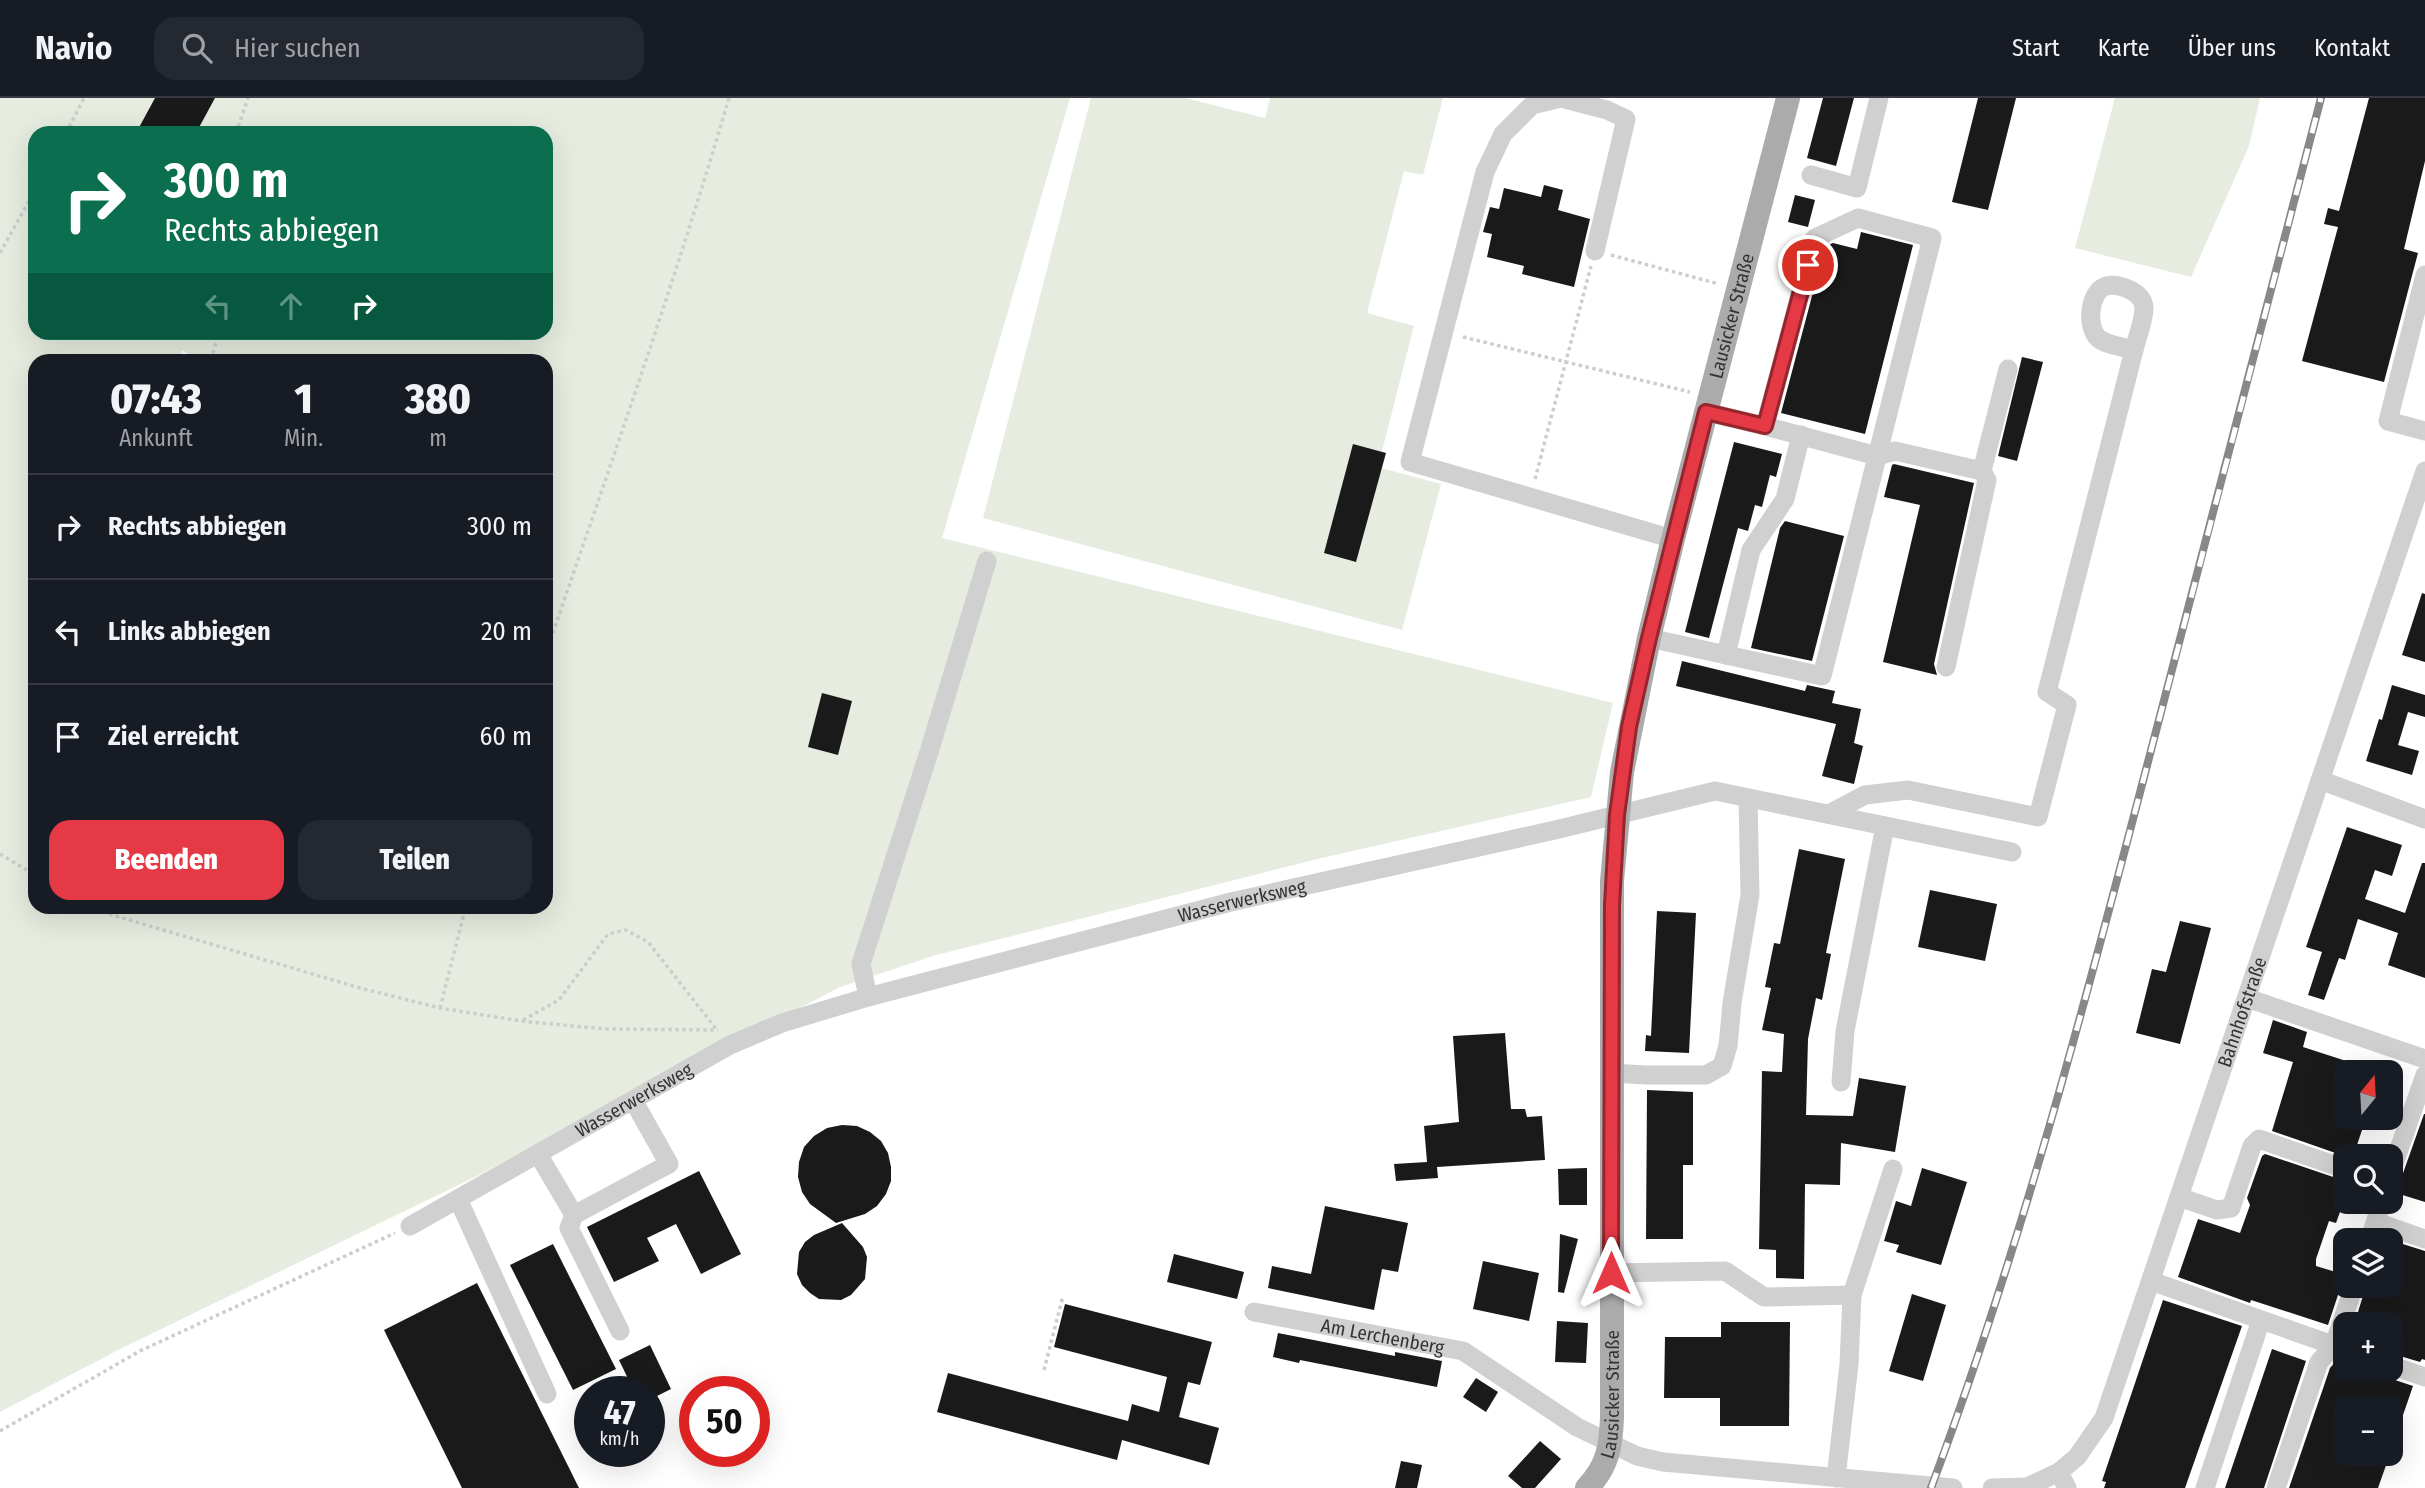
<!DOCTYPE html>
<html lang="de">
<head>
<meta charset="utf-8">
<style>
	body { margin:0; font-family:"Fira Sans Condensed",sans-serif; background:#242831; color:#f1f3f6; height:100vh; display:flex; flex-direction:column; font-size:26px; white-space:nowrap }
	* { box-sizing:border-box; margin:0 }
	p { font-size:23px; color:#9ea1a6 }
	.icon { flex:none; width:38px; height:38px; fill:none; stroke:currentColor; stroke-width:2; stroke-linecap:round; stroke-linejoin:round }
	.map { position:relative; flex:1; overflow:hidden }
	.details { position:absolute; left:28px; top:256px; width:525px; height:560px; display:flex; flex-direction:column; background:#171b24; border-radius:21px; box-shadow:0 7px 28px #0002 }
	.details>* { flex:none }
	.hud { position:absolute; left:28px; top:28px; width:525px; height:214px; border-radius:21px; box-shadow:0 7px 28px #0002; background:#0b6e4f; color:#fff; overflow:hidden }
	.needle { width:46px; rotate:18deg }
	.controls { position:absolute; left:2333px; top:962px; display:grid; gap:14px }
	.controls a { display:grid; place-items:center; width:70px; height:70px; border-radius:14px; background:#171b24; box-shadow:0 7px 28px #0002; font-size:35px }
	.speed { position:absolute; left:574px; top:1278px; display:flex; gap:14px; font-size:35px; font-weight:700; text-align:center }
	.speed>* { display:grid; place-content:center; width:91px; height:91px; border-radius:50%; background:#171b24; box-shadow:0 7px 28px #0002; line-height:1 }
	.speed small { font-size:18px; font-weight:400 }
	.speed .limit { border:10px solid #d22; background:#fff; color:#111 }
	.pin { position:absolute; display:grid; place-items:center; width:60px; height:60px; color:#fff; margin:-30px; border:4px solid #fff; border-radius:50%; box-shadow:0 2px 7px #0007 }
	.me { position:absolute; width:77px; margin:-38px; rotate:0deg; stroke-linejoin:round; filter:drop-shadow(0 0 5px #0008) }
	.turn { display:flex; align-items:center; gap:24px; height:147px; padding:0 21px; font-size:32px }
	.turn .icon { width:91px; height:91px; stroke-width:2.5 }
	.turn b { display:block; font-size:49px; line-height:60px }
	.lanes { display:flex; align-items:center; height:66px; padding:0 21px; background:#0003; justify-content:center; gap:35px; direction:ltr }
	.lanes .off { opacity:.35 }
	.eta { display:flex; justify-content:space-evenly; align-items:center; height:119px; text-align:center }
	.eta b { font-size:42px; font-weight:800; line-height:49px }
	.button { display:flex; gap:14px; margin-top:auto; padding:14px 21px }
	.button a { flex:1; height:80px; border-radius:21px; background:#e63946; color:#fff; font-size:28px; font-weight:800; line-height:80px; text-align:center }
	.button a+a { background:#242831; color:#f1f3f6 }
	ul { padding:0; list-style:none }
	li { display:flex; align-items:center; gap:21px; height:105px; padding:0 21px; border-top:2px solid #363941 }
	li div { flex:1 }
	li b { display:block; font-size:26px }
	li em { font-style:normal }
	header { display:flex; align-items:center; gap:42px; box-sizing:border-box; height:98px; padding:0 35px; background:#171b24; border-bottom:2px solid #363941 }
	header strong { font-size:33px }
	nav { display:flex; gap:38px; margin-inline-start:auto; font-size:24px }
	.search { width:490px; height:63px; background:#242831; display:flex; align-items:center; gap:18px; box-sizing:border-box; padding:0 24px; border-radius:21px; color:#9ea1a6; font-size:26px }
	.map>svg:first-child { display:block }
	.green { fill:#e6ecdf; fill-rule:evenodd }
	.building { fill:#1a1a1a }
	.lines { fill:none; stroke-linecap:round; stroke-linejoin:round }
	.path { stroke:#cdcdcd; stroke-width:3.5; stroke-dasharray:3.5 3.5; stroke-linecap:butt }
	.minor { stroke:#d0d0d0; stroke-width:19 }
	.major { stroke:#ababab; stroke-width:24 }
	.rail-casing { stroke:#888; stroke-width:8 }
	.rail { stroke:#fff; stroke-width:5; stroke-dasharray:16; stroke-linecap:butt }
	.route-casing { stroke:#96252e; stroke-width:18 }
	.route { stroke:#e63946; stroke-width:12 }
	.labels { text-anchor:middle; stroke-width:7; stroke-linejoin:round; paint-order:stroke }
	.street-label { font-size:19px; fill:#333; stroke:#fff }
</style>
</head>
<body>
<header>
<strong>Navio</strong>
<div class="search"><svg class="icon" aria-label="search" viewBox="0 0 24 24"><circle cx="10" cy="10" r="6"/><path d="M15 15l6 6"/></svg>Hier suchen</div>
<nav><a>Start</a><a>Karte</a><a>Über uns</a><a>Kontakt</a></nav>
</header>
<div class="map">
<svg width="2425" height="1390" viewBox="0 0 2425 1390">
	<rect width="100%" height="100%" fill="#fff"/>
	<!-- green -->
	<g class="green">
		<path d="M0,0h1070l-128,440 671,165 -22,94 -265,60 -390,98 -96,32 -363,189 -357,173 -120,63zM35,35h511v199h-511zM182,252l17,10h347v546h-511v-43l-6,-3 6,-22v-478h144z"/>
		<path d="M1091,0h94l80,20 5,-20h173l-20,77 -19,-4 -37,142 47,13 -32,125 3,2 -4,15 60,16 -39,146 -419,-112z"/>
		<path d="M2115,0h145l-11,48 -58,131 -116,-29z"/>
	</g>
	<!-- building -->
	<g class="building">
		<path d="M155,0h60l-19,35h-60z"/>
		<path d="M1823,0h31l-18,68 -29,-8z"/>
		<path d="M1978,0h38l-28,112 -36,-8z"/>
		<path d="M2369,0h56v63l-21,88 14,4 -34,129 -82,-21 36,-134 -14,-3 4,-16 11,3z"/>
		<path d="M1544,87l19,5 -5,20 32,9 -16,68 -52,-13 2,-8 -37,-9 5,-23 -9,-2 7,-25 9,2 5,-21 37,9z"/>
		<path d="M1795,97l20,5 -7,27 -20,-5z"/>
		<path d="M1861,134l52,13 -48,189 -84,-21 44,-166 8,-4 24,6z"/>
		<path d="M2022,259l21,5 -26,99 -19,-5z"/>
		<path d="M1734,344l48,12 -6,23 -6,-2 -8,32 -7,-2 -7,26 -10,-3 -29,110 -24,-6z"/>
		<path d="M1353,346l33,9 -30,109 -32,-9z"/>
		<path d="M1894,366l80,19 -40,181 3,11 -54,-13 37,-157 -36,-8 8,-32z"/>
		<path d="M1785,423l59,15 -32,125 -61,-13 29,-120z"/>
		<path d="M2422,495l3,1v68l-23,-7z"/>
		<path d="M1682,563l123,30 2,-6 28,6 -3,12 29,6 -7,34 9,3 -9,38 -32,-8 14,-52 -160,-38z"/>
		<path d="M2392,587l33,10v22l-17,-5 -10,33 21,6 -7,24 -46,-14 13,-42 3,1z"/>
		<path d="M822,595l30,8 -14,54 -30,-8z"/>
		<path d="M2347,729l55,18 -10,31 -17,-6 -10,29 40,14 17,-50h3v115l-37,-13 10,-32 -40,-14 -13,41 -6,-2 -15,42 -16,-5 14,-43 -16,-5z"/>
		<path d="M1799,751l46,10 -19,94 5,1 -9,46 -6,-2 -8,41 -2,76 47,1 6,-38 47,8 -11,66 -54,-9 -1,42 -35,-1 -1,95 -28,-1v-28l-17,-1 3,-178 20,1 2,-38 -22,-4 9,-42 -6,-1 9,-44 6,1z"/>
		<path d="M1930,792l67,14 -12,57 -67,-14z"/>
		<path d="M1657,813l39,2 -7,140 -44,-2 1,-16 5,1z"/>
		<path d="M2180,823l31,7 -31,116 -44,-11 16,-64 14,3z"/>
		<path d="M2273,922l34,12 -4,15 71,23 -1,3h-28v45h21l-13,39h-6l-75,-26 21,-69 -30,-9z"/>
		<path d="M1505,935l6,76h14l2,8 15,-1 3,44 -108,7 1,11 -42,3 -2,-17 33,-2 -3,-36 35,-4 -6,-86z"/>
		<path d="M1647,992l46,2v73h-10v74h-37z"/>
		<path d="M2424,1016h1v88l-29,-9z"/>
		<path d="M842,1027l15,1 13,6 11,9 7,12 3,14v14l-5,13 -9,12 -12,8 -29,9 -26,-19 -8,-12 -4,-15 1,-15 5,-15 10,-11 13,-8z"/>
		<path d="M2265,1056l80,27v17l-9,25 -7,-2 -13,38v7l23,7 -5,13h7l-13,39 -77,-25 -1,3 -72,-26 20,-58 42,14 10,-28 -3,-7 15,-42z"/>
		<path d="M1587,1070v37h-28l-1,-36z"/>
		<path d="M1922,1070l45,14 -26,83 -45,-13 3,-7 -15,-4 12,-40 15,5z"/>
		<path d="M699,1073l42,83 -40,20 -25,-50 -29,14 12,23 -45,21 -27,-55z"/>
		<path d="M1325,1108l83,17 -10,49 -16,-3 -8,41 -106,-22 4,-22 39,8z"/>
		<path d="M842,1125l21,24 4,10 -2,22 -14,16 -10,5 -22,-1 -9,-6 -8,-8 -5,-11 2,-22 6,-10 9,-7z"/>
		<path d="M1560,1136l18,5 -14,54 -6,-1z"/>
		<path d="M2390,1142l35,11v109l-3,-1 -2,3 -30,-9v-28h-36l12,-39h24z"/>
		<path d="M553,1146l63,125 -43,21 -63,-125z"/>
		<path d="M1174,1156l70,18 -7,27 -70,-17z"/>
		<path d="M1483,1163l56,12 -10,48 -56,-12z"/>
		<path d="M477,1185l102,205h-117l-78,-158z"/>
		<path d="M1912,1196l34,11 -23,76 -34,-10z"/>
		<path d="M2163,1202l79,26 -57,162h-81l2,-6 -4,-1z"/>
		<path d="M1065,1206l147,38 -12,43 -12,-3 -9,35 40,11 -10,37 -87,-25 -5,20 -180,-48 11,-39 180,48 4,-17 27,8 8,-35 -113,-30z"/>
		<path d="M1557,1223l31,2 -2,40 -31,-1z"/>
		<path d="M1721,1224h69l-1,104h-69v-28h-56l1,-61h56z"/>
		<path d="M1278,1235l117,23v-4l47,9 -5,26 -137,-27 -1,3 -26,-6z"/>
		<path d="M650,1247l21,44 -22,11v-9h-15l-15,-31z"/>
		<path d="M2272,1251l34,12 -42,127h-39z"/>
		<path d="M2337,1262l8,1v9h34l7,7 27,9 -20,58 -3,-1v-34h-45v45h45l-12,34h-89l41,-120z"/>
		<path d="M1476,1280l22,14 -12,20 -23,-15z"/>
		<path d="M1540,1343l21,18 -26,29h-13l-14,-12z"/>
		<path d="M1401,1363l21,4 -5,23h-22z"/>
	</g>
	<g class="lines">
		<!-- path -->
		<g class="path">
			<path d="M66,35l18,-35"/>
			<path d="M236,35l12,-35"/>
			<path d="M0,155l35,-63"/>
			<path d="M1611,157l108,29"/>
			<path d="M1463,239l227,55"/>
			<path d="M211,262l8,-28"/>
			<path d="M1535,381l56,-213"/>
			<path d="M546,555c63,-184 128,-368 183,-555"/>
			<path d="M0,756l35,21"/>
			<path d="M82,808l278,82 80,20 81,13 84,8 113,1"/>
			<path d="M440,910l26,-102"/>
			<path d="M523,922l36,-20 49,-66 18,-4 22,12 69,88"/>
			<path d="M1044,1272l19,-74"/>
			<path d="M0,1333l140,-80 255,-118"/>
		</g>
		<!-- minor -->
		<g class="minor">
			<path d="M1811,77l46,13 22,-90"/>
			<path d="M1595,153l31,-132 -19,-9 -46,-12 -29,7 -29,29 -18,38 -75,290 263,77"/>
			<path d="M2425,177l-37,146 37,10"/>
			<path d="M1765,328l112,30 18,-5 87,20 26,-102"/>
			<path d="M1649,540l173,38 110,-438 -74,-20 -43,20 -50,188 -59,-14"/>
			<path d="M1726,557l25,-105 34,-51 16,-64"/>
			<path d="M1946,569l41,-187 -5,-9"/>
			<path d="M2320,682l105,39"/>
			<path d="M1829,716l36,-19 43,-5 130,27 29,-112 -20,-13 87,-342c3,-13 10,-29 10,-42 0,-16 -25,-25 -38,-22 -17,5 -20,41 -8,52 8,7 25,9 36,12"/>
			<path d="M868,899l-7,-33 68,-212 58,-191"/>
			<path d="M2247,900l178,61"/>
			<path d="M1611,975l35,2h60l16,-9 6,-20 4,-43 18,-108 -2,-97"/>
			<path d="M1841,984l4,-51 40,-205"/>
			<path d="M538,1056l36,61"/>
			<path d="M2390,1077l35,-100"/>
			<path d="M2179,1099l38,13 14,-2 21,-62 7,-7 86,30"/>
			<path d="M458,1101l89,195"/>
			<path d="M2376,1124l49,17"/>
			<path id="s1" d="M410,1128l320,-181 52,-22 86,-26 363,-95 324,-72 160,-39 297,61"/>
			<path d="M2369,1143l13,-39"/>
			<path d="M1611,1175l114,-2 39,26 88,-2"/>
			<path d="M2151,1183l193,68"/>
			<path id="s2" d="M1254,1214l209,39 114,76 60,29 26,6 290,26"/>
			<path d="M620,1233l-51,-103 5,-13 95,-51 -36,-64"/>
			<path d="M2390,1267l35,12"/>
			<path d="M2059,1374l8,16"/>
			<path d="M1836,1380l13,-114 3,-69 41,-126"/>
			<path id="s3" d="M1992,1390l35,-1 32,-15 18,-15 27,-39 321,-947"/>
			<path d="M2205,1390l56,-168"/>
			<path d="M2276,1390l43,-126 15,-17 20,-59"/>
		</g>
		<!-- major -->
		<path class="major" id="s4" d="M1587,1390c21,-22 24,-42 25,-71v-536l10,-109 27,-134 24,-99 115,-441"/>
		<defs>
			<path id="rail" d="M1931,1390c89,-238 154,-484 218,-730 58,-220 115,-440 172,-660"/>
		</defs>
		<!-- rail casing -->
		<use href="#rail" class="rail-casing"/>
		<!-- rail -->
		<use href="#rail" class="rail"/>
	</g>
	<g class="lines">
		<defs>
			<path id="route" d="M1611,1175l1,-368 5,-90 12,-88 20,-89 57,-226 59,14 43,-161"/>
		</defs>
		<!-- route casing -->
		<use href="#route" class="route-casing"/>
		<!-- route -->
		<use href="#route" class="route"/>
	</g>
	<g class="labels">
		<!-- street labels -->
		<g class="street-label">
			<text dy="7" stroke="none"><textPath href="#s4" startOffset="1192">Lausicker Straße</textPath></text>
			<text dy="7" stroke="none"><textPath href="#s1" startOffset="900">Wasserwerksweg</textPath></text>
			<text dy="7" stroke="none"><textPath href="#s3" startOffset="570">Bahnhofstraße</textPath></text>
			<text dy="7" stroke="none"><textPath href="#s1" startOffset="257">Wasserwerksweg</textPath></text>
			<text dy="7" stroke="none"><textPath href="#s2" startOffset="131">Am Lerchenberg</textPath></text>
			<text dy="7" stroke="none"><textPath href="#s4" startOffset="100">Lausicker Straße</textPath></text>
		</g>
	</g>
</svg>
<div class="controls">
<a><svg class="needle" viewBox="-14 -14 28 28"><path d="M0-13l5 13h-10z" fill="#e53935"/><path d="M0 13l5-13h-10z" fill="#9ea1a6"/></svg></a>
<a><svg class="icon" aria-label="search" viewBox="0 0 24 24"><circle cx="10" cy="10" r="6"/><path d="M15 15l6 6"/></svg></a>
<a><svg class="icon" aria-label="layers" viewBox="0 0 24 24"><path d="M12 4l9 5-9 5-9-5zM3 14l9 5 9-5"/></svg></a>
<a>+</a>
<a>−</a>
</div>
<div class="speed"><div>47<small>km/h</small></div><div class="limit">50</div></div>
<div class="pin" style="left:1808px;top:167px;background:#d93025"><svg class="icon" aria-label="arrive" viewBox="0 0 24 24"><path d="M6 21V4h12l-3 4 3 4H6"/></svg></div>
<svg class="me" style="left:1611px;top:1175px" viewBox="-20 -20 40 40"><path d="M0-17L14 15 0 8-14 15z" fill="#e63946" stroke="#fff" stroke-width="4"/></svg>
<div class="hud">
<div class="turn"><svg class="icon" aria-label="right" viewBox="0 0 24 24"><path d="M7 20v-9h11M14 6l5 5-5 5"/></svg><div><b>300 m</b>Rechts abbiegen</div></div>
<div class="lanes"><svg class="icon off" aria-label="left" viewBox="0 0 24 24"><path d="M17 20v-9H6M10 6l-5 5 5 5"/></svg><svg class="icon off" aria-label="ahead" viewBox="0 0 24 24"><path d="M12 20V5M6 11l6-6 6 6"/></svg><svg class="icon" aria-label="right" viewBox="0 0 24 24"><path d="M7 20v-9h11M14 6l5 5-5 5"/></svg></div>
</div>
<section class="details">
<div class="eta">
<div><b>07:43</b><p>Ankunft</p></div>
<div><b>1</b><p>Min.</p></div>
<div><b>380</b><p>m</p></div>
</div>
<ul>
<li><svg class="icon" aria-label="right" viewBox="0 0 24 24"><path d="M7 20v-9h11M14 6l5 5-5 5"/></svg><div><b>Rechts abbiegen</b></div><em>300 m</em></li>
<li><svg class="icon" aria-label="left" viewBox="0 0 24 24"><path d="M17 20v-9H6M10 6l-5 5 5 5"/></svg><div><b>Links abbiegen</b></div><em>20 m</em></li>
<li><svg class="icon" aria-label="arrive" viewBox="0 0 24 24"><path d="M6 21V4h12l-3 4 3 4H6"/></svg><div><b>Ziel erreicht</b></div><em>60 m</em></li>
</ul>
<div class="button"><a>Beenden</a><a>Teilen</a></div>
</section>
</div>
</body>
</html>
